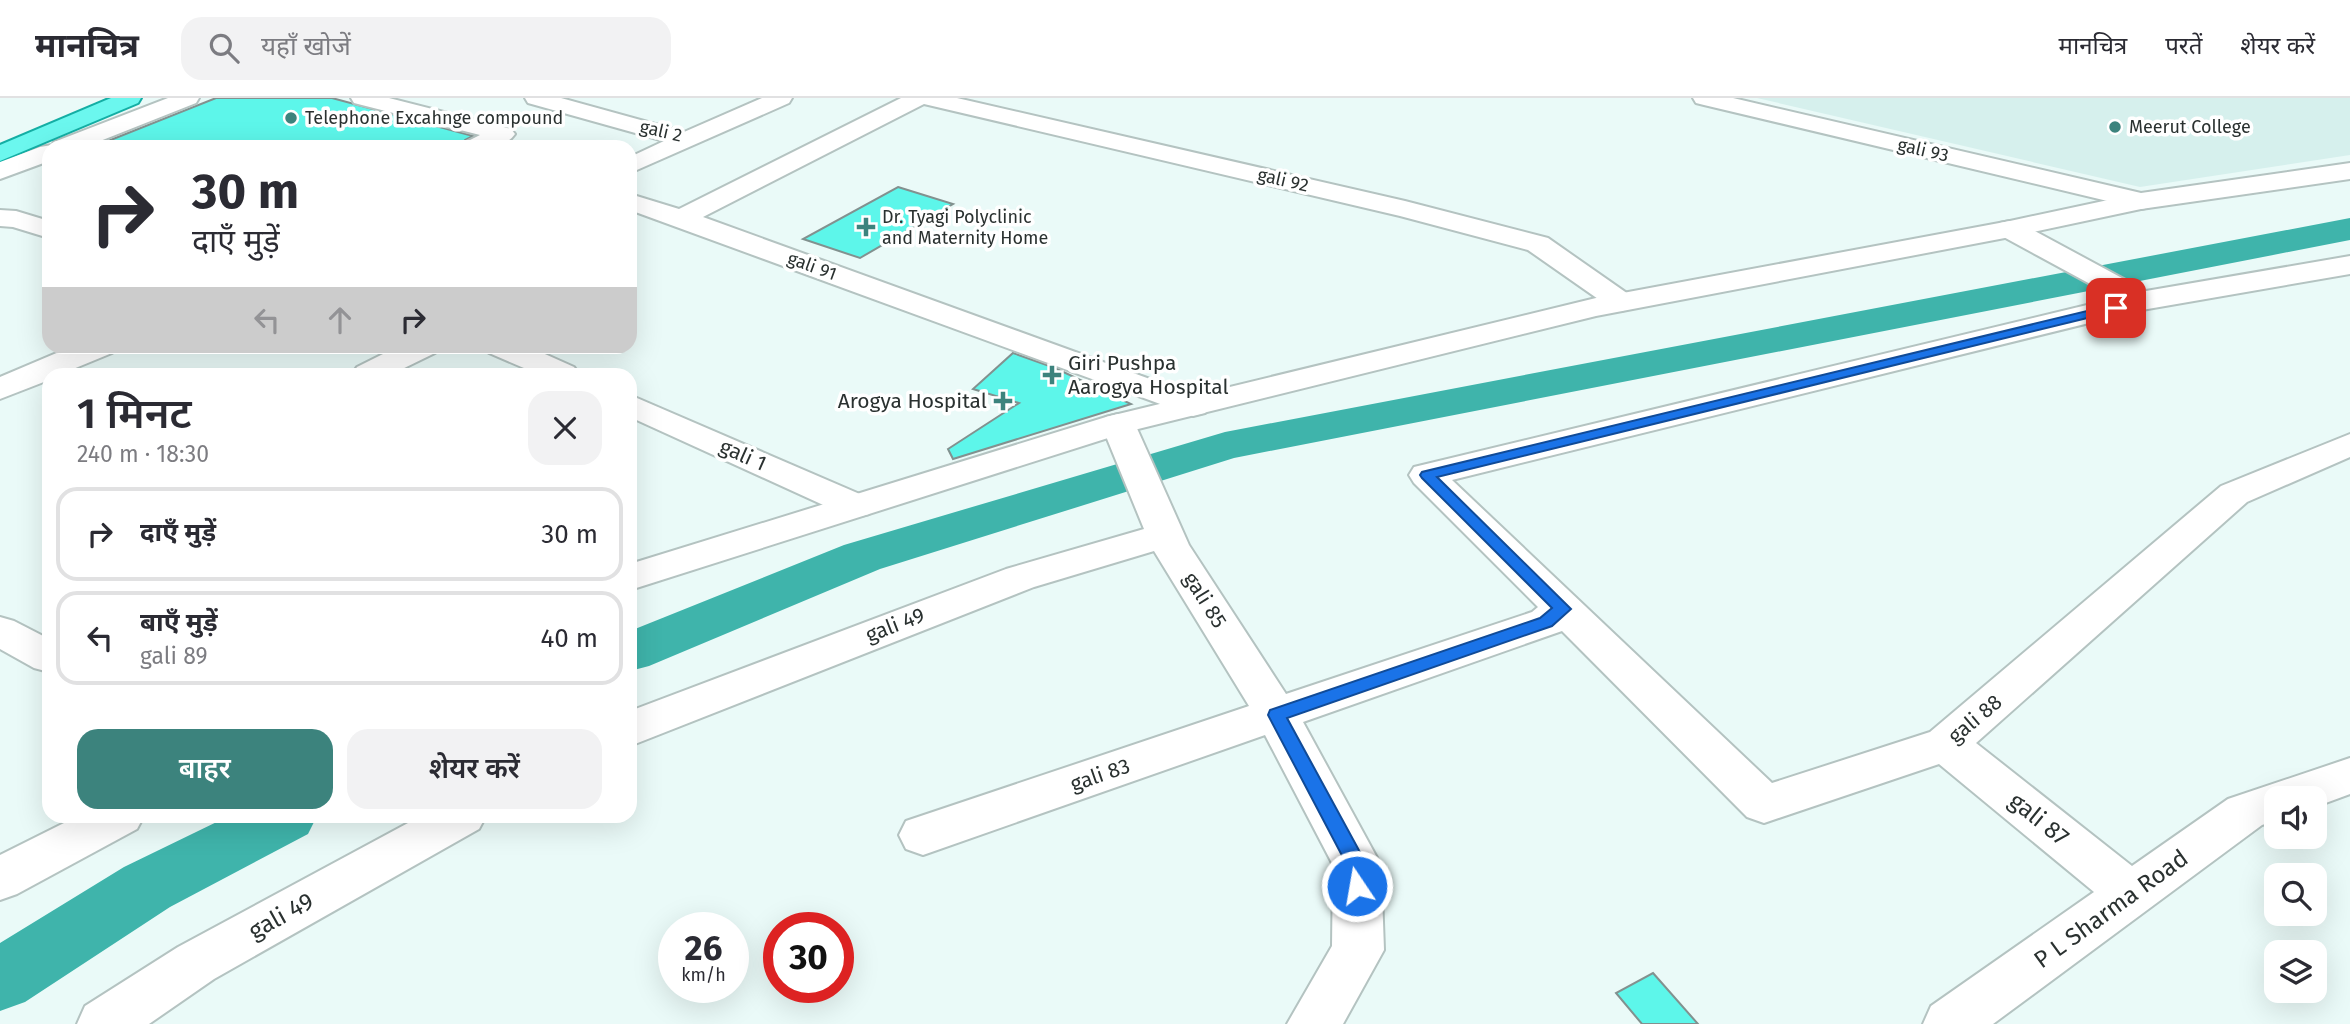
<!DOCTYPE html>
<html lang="hi">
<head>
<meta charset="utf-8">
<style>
	body { margin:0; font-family:"Fira Sans","Noto Sans Devanagari",sans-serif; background:#f2f2f3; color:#2b2b33; height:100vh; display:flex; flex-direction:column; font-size:26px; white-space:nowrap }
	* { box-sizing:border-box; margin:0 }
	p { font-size:23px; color:#7c7c81 }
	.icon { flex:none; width:38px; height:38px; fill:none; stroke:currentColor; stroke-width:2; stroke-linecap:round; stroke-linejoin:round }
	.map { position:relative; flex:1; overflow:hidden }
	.details { position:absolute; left:42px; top:270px; width:595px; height:455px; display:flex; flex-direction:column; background:#fff; border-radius:21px; box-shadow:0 7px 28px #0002 }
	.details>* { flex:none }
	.banner { position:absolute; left:42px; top:42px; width:595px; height:214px; border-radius:21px; box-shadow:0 7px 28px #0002; background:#fff; color:#2b2b33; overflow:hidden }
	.buttons { position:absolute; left:2264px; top:688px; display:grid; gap:14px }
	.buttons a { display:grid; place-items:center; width:63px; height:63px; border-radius:14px; background:#fff; box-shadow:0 7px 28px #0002; font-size:35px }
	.speed { position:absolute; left:658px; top:814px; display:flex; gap:14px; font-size:35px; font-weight:700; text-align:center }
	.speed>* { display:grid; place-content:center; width:91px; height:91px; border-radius:50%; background:#fff; box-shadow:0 7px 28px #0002; line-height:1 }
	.speed small { font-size:18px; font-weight:400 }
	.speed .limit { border:10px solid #d22; background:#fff; color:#111 }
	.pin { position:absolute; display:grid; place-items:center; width:60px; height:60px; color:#fff; margin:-30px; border-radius:14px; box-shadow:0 4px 10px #0006 }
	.me { position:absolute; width:77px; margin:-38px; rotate:348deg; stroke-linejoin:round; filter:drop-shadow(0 0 5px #0008) }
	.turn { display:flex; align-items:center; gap:24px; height:147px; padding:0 35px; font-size:32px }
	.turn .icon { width:91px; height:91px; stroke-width:2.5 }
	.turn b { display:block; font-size:49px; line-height:60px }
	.lanes { display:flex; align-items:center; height:66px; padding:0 35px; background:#0003; justify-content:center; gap:35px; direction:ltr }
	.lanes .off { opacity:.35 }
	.round { display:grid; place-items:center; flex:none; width:74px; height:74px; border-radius:21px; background:#f2f2f3 }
	.overview { display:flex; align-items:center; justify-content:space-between; height:119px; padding:0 35px }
	h1 { font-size:42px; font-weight:600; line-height:52px }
	.primary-button { display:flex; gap:14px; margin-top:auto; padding:14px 35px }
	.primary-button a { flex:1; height:80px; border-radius:21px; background:#3c837d; color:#fff; font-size:28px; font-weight:600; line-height:80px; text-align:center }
	.primary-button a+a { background:#f2f2f3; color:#2b2b33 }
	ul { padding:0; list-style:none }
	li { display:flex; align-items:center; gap:21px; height:94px; margin:0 14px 10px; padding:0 21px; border:4px solid #e1e1e2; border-radius:21px }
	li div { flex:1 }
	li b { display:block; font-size:26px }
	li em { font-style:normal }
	header { display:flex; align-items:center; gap:42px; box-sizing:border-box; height:98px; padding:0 35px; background:#fff; border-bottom:2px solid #e1e1e2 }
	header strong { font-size:33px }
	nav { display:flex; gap:38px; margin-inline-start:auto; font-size:24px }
	.search { width:490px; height:63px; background:#f2f2f3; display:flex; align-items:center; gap:18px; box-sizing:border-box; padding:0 24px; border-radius:21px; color:#7c7c81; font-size:26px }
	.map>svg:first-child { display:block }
	.built { fill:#d6f0ed }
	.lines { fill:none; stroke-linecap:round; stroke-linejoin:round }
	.canal { fill:#3fb4ab; fill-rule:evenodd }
	.building { fill:#5df6ea; stroke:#82918f; stroke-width:2 }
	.minor-casing { stroke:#b4c3c1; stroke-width:4 }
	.tertiary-casing { stroke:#b4c3c1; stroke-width:4 }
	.primary-casing { stroke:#14aea4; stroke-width:4 }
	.minor { fill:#fff; fill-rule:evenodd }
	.tertiary { fill:#fff; fill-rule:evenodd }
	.primary { fill:#6bf7ee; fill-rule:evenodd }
	.route { fill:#1a73e8; stroke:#114b97; stroke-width:2 }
	.poi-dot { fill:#3c837d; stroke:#fff; stroke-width:2.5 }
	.labels { text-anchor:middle; stroke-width:7; stroke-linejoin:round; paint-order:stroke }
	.far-poi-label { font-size:18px; fill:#2a3130; stroke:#fff; text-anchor:start }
	.far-street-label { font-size:18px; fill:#2a3130; stroke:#fff }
	.poi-label { font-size:21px; fill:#2a3130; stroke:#fff; text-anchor:start }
	.street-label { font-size:21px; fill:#2a3130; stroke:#fff }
	.near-street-label { font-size:24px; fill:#2a3130; stroke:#fff }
</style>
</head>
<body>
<header>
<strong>मानचित्र</strong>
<div class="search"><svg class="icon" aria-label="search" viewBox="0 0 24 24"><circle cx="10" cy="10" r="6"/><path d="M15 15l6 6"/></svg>यहाँ खोजें</div>
<nav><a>मानचित्र</a><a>परतें</a><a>शेयर करें</a></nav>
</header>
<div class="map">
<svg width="2350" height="926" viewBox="0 0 2350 926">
	<rect width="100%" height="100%" fill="#eafaf8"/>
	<!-- built -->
	<path class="built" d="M1757,0h593v57l-210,32z"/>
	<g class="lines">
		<!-- canal -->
		<g class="canal">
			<path d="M2350,120v22l-1116,218 -354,111 -231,97 -19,5v-40l214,-86 381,-113z"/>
			<path d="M229,718h88l-9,18 -138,73 -145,95 -25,9v-68l124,-76z"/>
		</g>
	</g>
	<!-- building -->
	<g class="building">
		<path d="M216,0h116l141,38 -8,4 -5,7h-362v-2z"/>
		<path d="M898,89l55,17 -93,54 -57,-19z"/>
		<path d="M1013,255l42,15 76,36 -178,55 -5,-10 71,-46 -46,-14z"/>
		<path d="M1653,875l45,51h-56l-26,-31z"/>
	</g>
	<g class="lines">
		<defs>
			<g id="minor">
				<path d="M168,0h31l-3,5 -111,44h-36v14l-49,18v-17l40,-15 12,-2 2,-3z"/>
				<path d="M351,0h38l122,31 4,5c-12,17 -34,13 -52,13l3,-5 14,-7 -126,-32z"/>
				<path d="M525,0h36l123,34 78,-34h30l-3,5 -159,70v-16l34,-16 -136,-38z"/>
				<path d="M901,0h56l448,103 143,37 83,58 5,6 -5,6 -10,3 -10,-3 -83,-58 -128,-34 -476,-112 -221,113 502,182 5,7 -5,7 -12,3 -563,-206v-16l49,15z"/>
				<path d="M1693,0h40l408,95 9,2 4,6 -4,6 -9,2 -437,-104 -8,-2z"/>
				<path d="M0,112l16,1 33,10v17l-36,-11 -13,-1z"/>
				<path d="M2010,123l10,2 126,68 204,-35v18l-208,36 -690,170 320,303 158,-51 291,-246 129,-52v23l-103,45 -271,241 156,123 96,-67 122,-41v36l-35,13v-9h-38v22l-15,5 -269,199h-70l8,-18 163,-114 -155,-128 -175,59 -17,-6 -185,-186 -259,91 78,143 3,85 -41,74h-56l45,-78 1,-81 -68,-130 -342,120 -17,-6 -7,-14 7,-14 343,-115 -95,-155 -120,36 -404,159v-35l376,-142 138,-40 -43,-105 5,-7 12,-3 12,3 5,7 54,121 97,149 246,-82 6,-5 -124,-124 -5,-8 5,-8 702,-169 -116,-63 -4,-6 4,-6z"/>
				<path d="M73,248h43l-4,7 -51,21h-12v6l-49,19v-22z"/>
				<path d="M399,248h40l-4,7 -43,21h-40l5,-7z"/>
				<path d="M485,248h42l47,21 5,7h-41l-49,-21z"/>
				<path d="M630,297l239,103 5,8 -5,8 -13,3 -13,-3 -213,-97z"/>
				<path d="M0,519l14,4 35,18v33l-15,-4 -34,-19z"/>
				<path d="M421,718h65l-7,13 -265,150 -65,45h-72l8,-18 93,-59z"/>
			</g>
			<g id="tertiary">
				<path d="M2350,65v16l-209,30 -131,28 -414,79 -466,115 -500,159v-26l476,-147 490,-119 414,-77 131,-28z"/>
				<path d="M78,718h66l-7,13 -120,65 -17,6v-45z"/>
			</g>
			<path id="primary" d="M111,0h30l-3,5 -138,58v-16z"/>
		</defs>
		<!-- minor casing -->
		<use href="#minor" class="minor-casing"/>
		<!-- tertiary casing -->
		<use href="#tertiary" class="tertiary-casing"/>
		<!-- primary casing -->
		<use href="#primary" class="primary-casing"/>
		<!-- minor -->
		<use href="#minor" class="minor"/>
		<!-- tertiary -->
		<use href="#tertiary" class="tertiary"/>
		<!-- primary -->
		<use href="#primary" class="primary"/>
	</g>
	<!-- route -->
	<path class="route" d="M2116,206l6,4 -2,2 -683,167 134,132 -19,17 -265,92 80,147 1,21 -3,6 -8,3 -7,-3 -3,-6v-21l-79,-150 2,-5 270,-92 12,-10 -130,-130 -2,-3 2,-3z"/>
	<!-- markers -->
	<g class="poi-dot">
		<circle cx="291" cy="20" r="7"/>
		<circle cx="2115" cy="29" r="7"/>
		<path d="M862.5 118.5h7v7h7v7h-7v7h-7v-7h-7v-7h7z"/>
		<path d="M1048.5 266.5h7v7h7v7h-7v7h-7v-7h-7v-7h7z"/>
		<path d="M999.5 292.5h7v7h7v7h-7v7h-7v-7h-7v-7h7z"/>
	</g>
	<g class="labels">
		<!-- far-poi labels -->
		<g class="far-poi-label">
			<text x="305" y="26">Telephone Excahnge compound</text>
			<text x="2129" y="35">Meerut College</text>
			<text x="882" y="125">Dr. Tyagi Polyclinic<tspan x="882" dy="21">and Maternity Home</tspan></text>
		</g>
		<!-- far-street labels -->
		<g class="far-street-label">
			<text transform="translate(661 33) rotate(13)" y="6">gali 2</text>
			<text transform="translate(1923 52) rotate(13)" y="6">gali 93</text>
			<text transform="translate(1283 82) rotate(13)" y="6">gali 92</text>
			<text transform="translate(812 168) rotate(20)" y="6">gali 91</text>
		</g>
		<!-- poi labels -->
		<g class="poi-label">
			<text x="1068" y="272">Giri Pushpa<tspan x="1068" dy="24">Aarogya Hospital</tspan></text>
			<text x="987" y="310" text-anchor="end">Arogya Hospital</text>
		</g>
		<!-- street labels -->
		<g class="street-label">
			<text transform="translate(743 357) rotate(24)" y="7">gali 1</text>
			<text transform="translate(1205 502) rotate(58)" y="7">gali 85</text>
			<text transform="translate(895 527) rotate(-21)" y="7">gali 49</text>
			<text transform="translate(1975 621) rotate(-40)" y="7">gali 88</text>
			<text transform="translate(1100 677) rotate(-19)" y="7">gali 83</text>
		</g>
		<!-- near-street labels -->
		<g class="near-street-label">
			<text transform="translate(2039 721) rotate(39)" y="8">gali 87</text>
			<text transform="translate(2111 811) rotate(-36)" y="8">P L Sharma Road</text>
			<text transform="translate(281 818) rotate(-29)" y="8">gali 49</text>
		</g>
	</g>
</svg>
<div class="buttons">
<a><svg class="icon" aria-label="sound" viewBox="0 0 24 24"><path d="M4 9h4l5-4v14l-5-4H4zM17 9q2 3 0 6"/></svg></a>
<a><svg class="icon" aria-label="search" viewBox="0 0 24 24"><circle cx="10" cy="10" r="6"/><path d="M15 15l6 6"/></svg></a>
<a><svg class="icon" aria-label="layers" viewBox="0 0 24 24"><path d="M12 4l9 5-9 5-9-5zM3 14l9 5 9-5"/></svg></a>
</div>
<div class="speed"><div>26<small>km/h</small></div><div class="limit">30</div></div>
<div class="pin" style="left:2116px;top:210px;background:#d93025"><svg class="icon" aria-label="arrive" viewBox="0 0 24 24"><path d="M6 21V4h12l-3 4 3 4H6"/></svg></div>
<svg class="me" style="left:1357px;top:788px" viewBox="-20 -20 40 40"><circle r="17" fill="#1a73e8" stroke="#fff" stroke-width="3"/><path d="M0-11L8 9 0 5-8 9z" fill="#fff"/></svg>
<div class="banner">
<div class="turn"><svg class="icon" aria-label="right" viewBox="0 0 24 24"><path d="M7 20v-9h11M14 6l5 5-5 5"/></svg><div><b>30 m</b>दाएँ मुड़ें</div></div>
<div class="lanes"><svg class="icon off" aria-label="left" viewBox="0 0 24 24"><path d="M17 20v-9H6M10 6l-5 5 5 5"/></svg><svg class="icon off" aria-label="ahead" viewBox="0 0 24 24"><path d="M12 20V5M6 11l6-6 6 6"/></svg><svg class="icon" aria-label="right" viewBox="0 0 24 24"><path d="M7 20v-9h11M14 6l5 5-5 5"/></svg></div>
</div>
<section class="details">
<div class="overview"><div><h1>1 मिनट</h1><p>240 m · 18:30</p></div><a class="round"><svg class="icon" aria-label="close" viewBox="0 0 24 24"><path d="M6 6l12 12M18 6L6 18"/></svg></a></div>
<ul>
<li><svg class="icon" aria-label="right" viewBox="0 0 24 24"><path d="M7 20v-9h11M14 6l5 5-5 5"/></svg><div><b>दाएँ मुड़ें</b></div><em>30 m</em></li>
<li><svg class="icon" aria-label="left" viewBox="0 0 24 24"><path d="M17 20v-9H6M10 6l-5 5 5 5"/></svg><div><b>बाएँ मुड़ें</b><p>gali 89</p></div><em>40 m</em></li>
</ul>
<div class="primary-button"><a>बाहर</a><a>शेयर करें</a></div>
</section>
</div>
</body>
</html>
